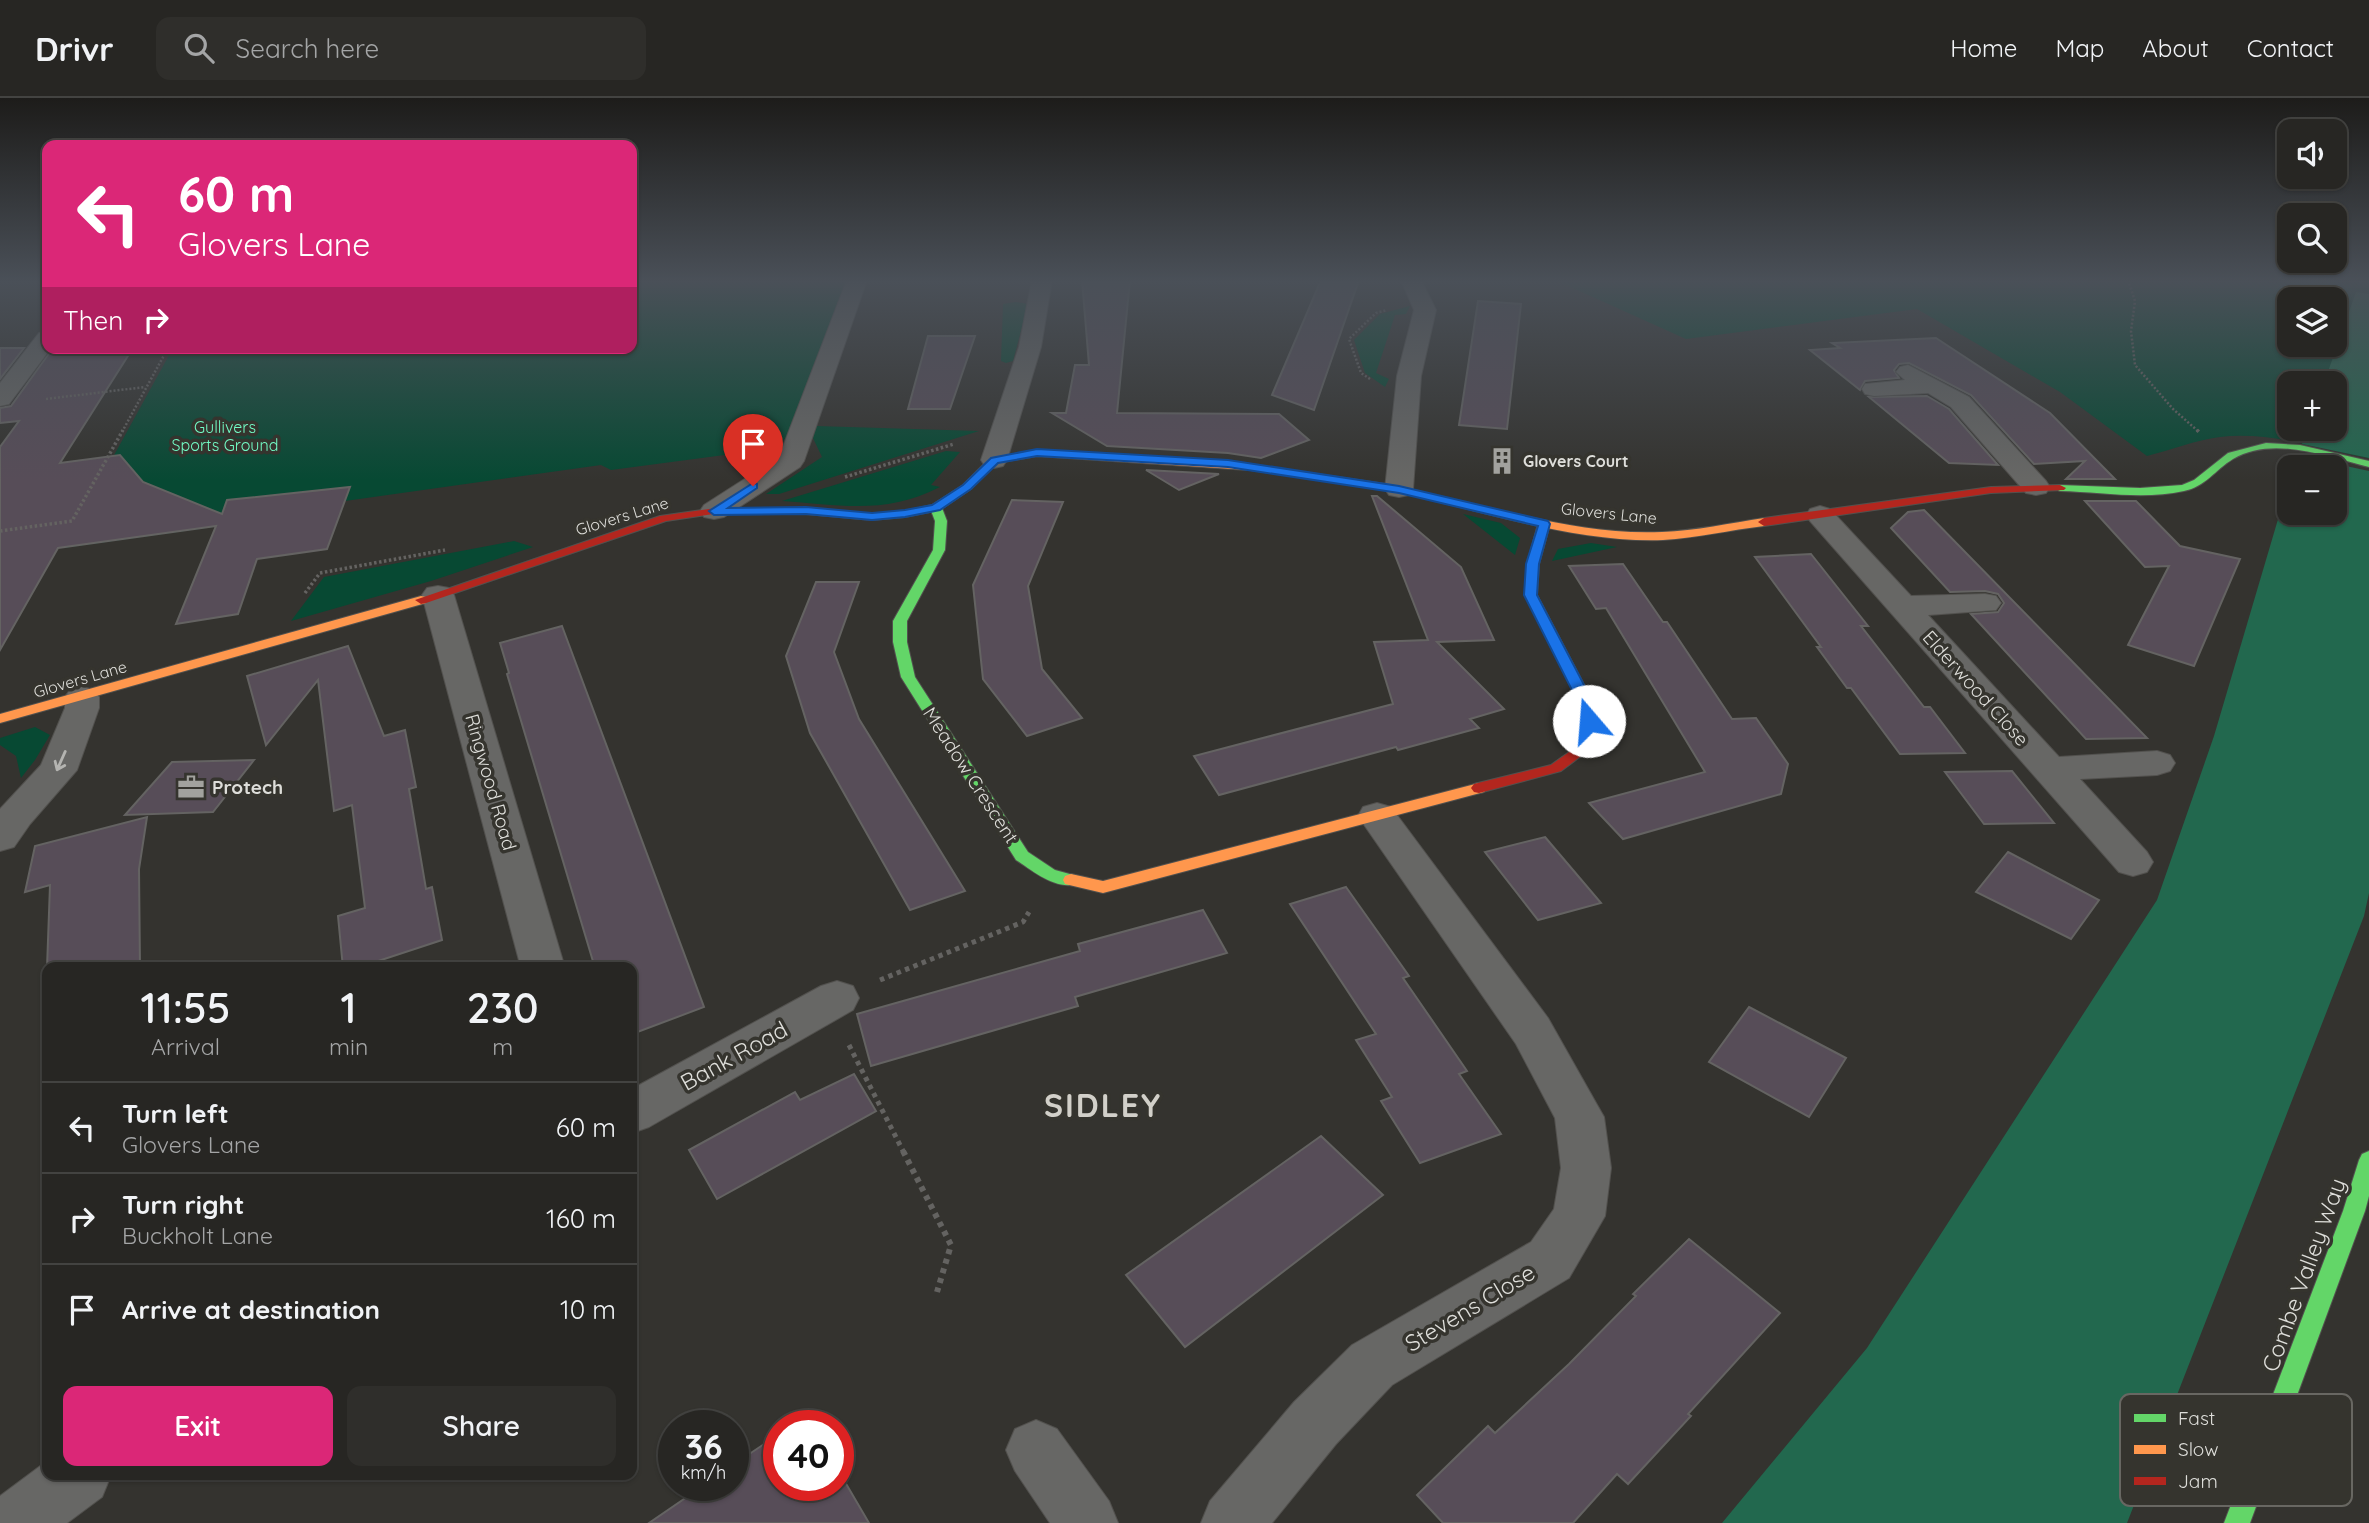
<!DOCTYPE html>
<html lang="en">
<head>
<meta charset="utf-8">
<style>
	body { margin:0; font-family:Quicksand,sans-serif; background:#2f2e2b; color:#f1f3f6; height:100vh; display:flex; flex-direction:column; font-size:26px; white-space:nowrap }
	* { box-sizing:border-box; margin:0 }
	p { font-size:23px; color:#a4a5a6 }
	.icon { flex:none; width:38px; height:38px; fill:none; stroke:currentColor; stroke-width:2; stroke-linecap:round; stroke-linejoin:round }
	.map { position:relative; flex:1; overflow:hidden }
	.panel { position:absolute; left:42px; top:864px; width:595px; height:518px; display:flex; flex-direction:column; background:#272623; border-radius:14px; box-shadow:0 2px 5px #0004,0 0 0 2px #434341 }
	.panel>* { flex:none }
	.banner { position:absolute; left:42px; top:42px; width:595px; height:214px; border-radius:14px; box-shadow:0 2px 5px #0004,0 0 0 2px #434341; background:#db2777; color:#fff; overflow:hidden }
	.controls { position:absolute; left:2277px; top:21px; display:grid; gap:14px }
	.controls a { display:grid; place-items:center; width:70px; height:70px; border-radius:14px; background:#272623; box-shadow:0 2px 5px #0004,0 0 0 2px #434341; font-size:35px }
	.speed { position:absolute; left:658px; top:1312px; display:flex; gap:14px; font-size:35px; font-weight:700; text-align:center }
	.speed>* { display:grid; place-content:center; width:91px; height:91px; border-radius:50%; background:#272623; box-shadow:0 2px 5px #0004,0 0 0 2px #434341; line-height:1 }
	.speed small { font-size:18px; font-weight:400 }
	.speed .limit { border:10px solid #d22; background:#fff; color:#111 }
	.pin { position:absolute; display:grid; place-items:center; width:60px; height:60px; color:#fff; margin:-72px -30px; border-radius:50% 50% 50% 0; rotate:-45deg; box-shadow:0 0 7px #0007 }
	.pin .icon { rotate:45deg }
	.me { position:absolute; width:77px; margin:-38px; rotate:342deg; stroke-linejoin:round; filter:drop-shadow(0 0 5px #0008) }
	.turn { display:flex; align-items:center; gap:24px; height:147px; padding:0 21px; font-size:32px }
	.turn .icon { width:91px; height:91px; stroke-width:2.5 }
	.turn b { display:block; font-size:49px; line-height:60px }
	.then { display:flex; align-items:center; height:66px; padding:0 21px; background:#0003; gap:14px; font-size:26px }
	.eta { display:flex; justify-content:space-evenly; align-items:center; height:119px; text-align:center }
	.eta b { font-size:42px; font-weight:600; line-height:49px }
	.action { display:flex; gap:14px; margin-top:auto; padding:14px 21px }
	.action a { flex:1; height:80px; border-radius:14px; background:#db2777; color:#fff; font-size:28px; font-weight:600; line-height:80px; text-align:center }
	.action a+a { background:#2f2e2b; color:#f1f3f6 }
	ul { padding:0; list-style:none }
	li { display:flex; align-items:center; gap:21px; height:91px; padding:0 21px; border-top:2px solid #434341 }
	li div { flex:1 }
	li b { display:block; font-size:26px }
	li em { font-style:normal }
	header { display:flex; align-items:center; gap:42px; box-sizing:border-box; height:98px; padding:0 35px; background:#272623; border-bottom:2px solid #434341 }
	header strong { font-size:33px }
	nav { display:flex; gap:38px; margin-inline-start:auto; font-size:24px }
	.search { width:490px; height:63px; background:#2f2e2b; display:flex; align-items:center; gap:18px; box-sizing:border-box; padding:0 24px; border-radius:14px; color:#a4a5a6; font-size:26px }
	.map>svg:first-child { display:block }
	.green { fill:#074933; fill-rule:evenodd }
	.forest { fill:#22684e }
	.building { fill:#574d58; stroke:#646362; stroke-width:2 }
	.lines { fill:none; stroke-linecap:round; stroke-linejoin:round }
	.street-casing { stroke:#52514e; stroke-width:2 }
	.fast-casing { stroke:#52514e; stroke-width:2 }
	.slow-casing { stroke:#52514e; stroke-width:2 }
	.jam-casing { stroke:#52514e; stroke-width:2 }
	.path-far3 { stroke:#646361; stroke-width:2.5; stroke-dasharray:2 2; stroke-linecap:butt }
	.path-far2 { stroke:#646361; stroke-width:3.5; stroke-dasharray:2.5 2.5; stroke-linecap:butt }
	.path-far1 { stroke:#646361; stroke-width:5; stroke-dasharray:4.5 4.5; stroke-linecap:butt }
	.path { stroke:#646361; stroke-width:6; stroke-dasharray:5 5; stroke-linecap:butt }
	.street { fill:#676765; fill-rule:evenodd }
	.fast { fill:#63d668; fill-rule:evenodd }
	.slow { fill:#ff974d; fill-rule:evenodd }
	.jam { fill:#b3261e; fill-rule:evenodd }
	.oneway { stroke:#b4b4b1 }
	.route { fill:#1a73e8; stroke:#114b97; stroke-width:2 }
	.labels { text-anchor:middle; stroke-width:7; stroke-linejoin:round; paint-order:stroke }
	.far-park-label { font-size:16px; fill:#72fbc5; stroke:#35342e }
	.far-poi-label { font-size:16px; font-weight:bold; fill:#dededa; stroke:#35342e; text-anchor:start }
	.far-street-label { font-size:16px; fill:#dededa; stroke:#35342e }
	.street-label { font-size:19px; fill:#dededa; stroke:#35342e }
	.poi-label { font-size:19px; font-weight:bold; fill:#dededa; stroke:#35342e; text-anchor:start }
	.near-street-label { font-size:23px; fill:#dededa; stroke:#35342e }
	.near-district-label { font-size:32px; font-weight:bold; letter-spacing:2px; fill:#d2d0c9; stroke:#35342e }
	.key { fill:#35342e; stroke:#686762; stroke-width:2 }
	.key-label { font-size:19px; fill:#dededa }
</style>
</head>
<body>
<header>
<strong>Drivr</strong>
<div class="search"><svg class="icon" aria-label="search" viewBox="0 0 24 24"><circle cx="10" cy="10" r="6"/><path d="M15 15l6 6"/></svg>Search here</div>
<nav><a>Home</a><a>Map</a><a>About</a><a>Contact</a></nav>
</header>
<div class="map">
<svg width="2369" height="1425" viewBox="0 0 2369 1425">
	<rect width="100%" height="100%" fill="#34332f"/>
	<!-- green -->
	<g class="green">
		<path d="M632,182h216l-57,152 -14,16 -166,22 -10,-5 -256,36 -3,8 -279,39 110,-200h459z"/>
		<path d="M1555,182h814v178c-48,-9 -100,-27 -149,-21 -25,3 -49,13 -73,19l-87,-64 -143,-83 -231,30zM2289,201h45v46h-45zM2289,285h45v46h-45z"/>
		<path d="M1016,204l12,2 -15,57 -7,2 -5,-2 2,-57z"/>
		<path d="M1410,208l-4,8 -11,1 -19,58 13,6 -4,8 -20,-14 -11,-33 26,-26z"/>
		<path d="M816,328l163,5 -200,63h-13l56,-37 -9,-19z"/>
		<path d="M946,353l14,1 -29,33 9,2c-54,28 -99,18 -158,14z"/>
		<path d="M1463,416l38,9 19,15 -5,17z"/>
		<path d="M514,443l19,6 -102,34 -140,40 33,-44z"/>
		<path d="M1591,445l26,4 -65,14 6,-12z"/>
		<path d="M35,629l15,8 -15,25 -14,18 -5,-22 -16,-11v-7z"/>
	</g>
	<!-- forest -->
	<g class="forest">
		<path d="M2356,194l13,2v164l-67,-14 5,-15h27v-46h-10z"/>
		<path d="M2300,358l69,15v422l-5,23 -237,607h-405l145,-175 290,-448 57,-164 75,-254v31h45v-46h-39z"/>
	</g>
	<!-- building -->
	<g class="building">
		<path d="M1082,182h48l-13,133 162,1 30,26 -48,18 -33,-5 -121,-7 -55,-33h14l9,-48h14z"/>
		<path d="M1321,182h38l-45,130 -42,-15z"/>
		<path d="M1478,203l43,3 -14,125 -48,-4z"/>
		<path d="M928,238h47l-25,73h-42z"/>
		<path d="M1936,240l114,75 65,66h-49l19,-18 -51,3 -63,-69 -62,-32 -10,1 -5,6 5,8 -34,3 -5,9 -50,-40 30,-2 -8,-5z"/>
		<path d="M0,250h24l-24,31z"/>
		<path d="M53,250h80l-73,115 60,-8 23,27 79,32 5,-14 123,-13 -23,62 -70,10 -19,55 -62,10 40,-98 -158,22 -58,102v-203l19,-26 -19,2v-15l11,-2z"/>
		<path d="M1927,298l22,13 49,56 -49,-2 -80,-66z"/>
		<path d="M1146,372l73,4 -40,16z"/>
		<path d="M1372,398h5l84,71 33,73 -57,2 67,67 -34,10 9,9 -81,22 -2,-3 -177,48 -25,-39 199,-52 -19,-62 54,-2z"/>
		<path d="M1012,402l51,2 -35,84 14,83 40,49 -55,18 -44,-57 -10,-94z"/>
		<path d="M2085,403h51l44,45 60,13 -46,107 -66,-21 41,-79 -24,1z"/>
		<path d="M1924,412l140,143 83,85 -61,1 -115,-125 27,-2 6,-9 -6,-9 -13,-3 -35,1 -59,-64 17,-16z"/>
		<path d="M1811,456l57,72h-7l63,81h6l35,46 -65,1 -49,-66h-4l-30,-41h4l-66,-90z"/>
		<path d="M1623,466l40,58h4l65,97 24,-1 32,46 -7,30 -158,45 -34,-36 116,-31 -99,-164 -10,1 -27,-43z"/>
		<path d="M816,484h43l-25,70 25,67 106,172 -55,19 -100,-177 -24,-77z"/>
		<path d="M562,528l142,381 -72,27v-66h-37l-88,-294 2,-1 -9,-30z"/>
		<path d="M348,548l36,90 21,-6 11,57 -7,2 17,100 6,-2 10,53 -85,28h-14l-5,-52 27,-8 -13,-103 -18,6 -16,-131 -52,65 -19,-69z"/>
		<path d="M254,662l-41,52 -88,3 47,-53z"/>
		<path d="M2012,673l42,52 -70,1 -39,-52z"/>
		<path d="M147,719l-8,52 1,99h-93l3,-83 -25,7 10,-46z"/>
		<path d="M1545,739l56,66 -63,17 -53,-68z"/>
		<path d="M2008,754l91,48 -28,39 -95,-47z"/>
		<path d="M1346,789l63,89 -6,2 64,93 -8,3 42,60 -81,29 -39,-62 11,-4 -36,-57 20,-6 -86,-130z"/>
		<path d="M1203,812l24,43 -152,44 3,9 -207,60 -14,-52 223,-63 -2,-7z"/>
		<path d="M1749,909l97,51 -37,59 -100,-55z"/>
		<path d="M854,976l22,37 -159,88 -28,-49 106,-58 5,8z"/>
		<path d="M1321,1038l62,59 -198,152 -59,-72z"/>
		<path d="M1689,1141l91,74 -92,101 3,2 -63,68 -11,-10 -44,49h-130l-26,-28 71,-69 7,7 74,-69 67,-68 -3,-2z"/>
		<path d="M779,1336v52h59v-16l31,53h-220l54,-37h30v-21z"/>
	</g>
	<g class="lines">
		<defs>
			<g id="street">
				<path d="M847,182h20l-63,181 -4,6 -76,50 -10,2 -10,-2 -4,-6 4,-6 75,-48z"/>
				<path d="M1032,182h20l-11,67 -34,113 -4,6 -9,2 -9,-2 -4,-6 38,-113z"/>
				<path d="M1401,182h20l15,30 -15,66 -8,113 -4,6 -10,2 -10,-2 -4,-6 12,-113 17,-66z"/>
				<path d="M47,233v17h4l-42,56 -9,2v-23l39,-50z"/>
				<path d="M1908,267l61,32 77,84 4,6 -4,6 -10,2 -10,-2 -75,-86 -23,-14 -54,3 -9,-2 -3,-5 3,-5 40,-4 -9,-8 4,-5z"/>
				<path d="M1820,408l10,3 81,87 74,-2 11,2 5,7 -5,7 -68,5 131,142 98,-6 13,4 5,8 -5,8 -13,4 -77,4 67,73 6,10 -6,10 -14,4 -14,-4 -309,-351 -4,-6 4,-6z"/>
				<path d="M438,488l11,2 5,7 111,373h-44l-99,-373 5,-7z"/>
				<path d="M82,589l12,3 5,7v11l-22,62 -47,54 -16,23 -14,4v-42l41,-44 24,-57v-11l5,-7z"/>
				<path d="M1377,705l14,4 157,211 48,85 8,14 7,51 -6,48 -36,62 -177,107 -56,59 -64,79h-71l9,-22 84,-99 58,-57 179,-103 23,-33 7,-41 -6,-50 -39,-74 -158,-228 5,-9z"/>
				<path d="M837,883l16,5 6,12 -6,12 -204,117 -17,6v-44l189,-103z"/>
				<path d="M1036,1322l21,9 52,72 9,22h-68l-35,-52 -9,-21 9,-21z"/>
				<path d="M47,1363v14h64l-9,22 -35,26h-67v-27z"/>
			</g>
			<g id="fast">
				<path d="M2266,345l34,2 69,16v6c-41,-10 -96,-32 -136,-8 -18,11 -28,28 -49,32 -40,9 -83,1 -124,0l-6,-3 6,-3 80,3 42,-3 12,-5 34,-27z"/>
				<path d="M936,407l6,3 5,13 -2,29 -38,71v21l8,35 113,175 27,18 22,6 2,4 -2,4c-22,6 -44,-13 -61,-24l-115,-183 -8,-35v-21l40,-71 2,-29 -5,-13z"/>
				<path d="M2369,1053v45l-4,15 -115,312h-26l119,-312 16,-51 3,-6z"/>
			</g>
			<g id="slow">
				<path d="M1037,352l211,14 5,3 -5,3 -211,-14 -40,7 -26,26 -31,21 -35,7 -33,3 -66,-6h-90l-6,-3 6,-3h90l66,6 33,-3 27,-6 31,-20 27,-27z"/>
				<path d="M1476,407c61,14 123,30 186,27 34,-1 68,-9 102,-14l6,4 -6,4c-34,4 -67,12 -101,14 -65,2 -129,-14 -191,-30l-2,-2z"/>
				<path d="M421,498l5,1v6l-426,120v-9z"/>
				<path d="M1479,685l5,1 3,4 -3,4 -381,101 -38,-9 -2,-4 2,-4 6,-2 32,7z"/>
			</g>
			<g id="jam">
				<path d="M1248,366l151,22 83,22 -6,3 -77,-19 -155,-23v-4z"/>
				<path d="M2060,387l6,3 -2,2 -73,3 -227,33 -6,-4 6,-4 227,-31z"/>
				<path d="M716,410l6,3 -2,2 -54,8 -240,82 -5,1 -6,-4 245,-84z"/>
				<path d="M1544,422l6,4 -11,40 -2,31 55,105 9,41 -40,30 -82,22 -5,-1 -3,-4 3,-4 77,-19 35,-25 -8,-40 -53,-105 2,-31 11,-40z"/>
			</g>
		</defs>
		<!-- street casing -->
		<use href="#street" class="street-casing"/>
		<!-- fast casing -->
		<use href="#fast" class="fast-casing"/>
		<!-- slow casing -->
		<use href="#slow" class="slow-casing"/>
		<!-- jam casing -->
		<use href="#jam" class="jam-casing"/>
		<!-- path-far3 -->
		<g class="path-far3">
			<path d="M2128,182l7,21 -4,30 4,34 38,44 26,23"/>
			<path d="M1370,281l-9,-6 -12,-34 27,-26 11,-3"/>
			<path d="M46,301l99,-12"/>
			<path d="M122,334l46,-84"/>
		</g>
		<!-- path-far2 -->
		<g class="path-far2">
			<path d="M2197,332l2,2"/>
			<path d="M845,379l109,-33"/>
			<path d="M0,433l72,-10 51,-91"/>
			<path d="M305,495l15,-20 125,-23"/>
		</g>
		<!-- path-far1 -->
		<g class="path-far1">
			<path d="M880,882l143,-58 6,-10"/>
			<path d="M849,947l55,108"/>
		</g>
		<!-- path -->
		<path class="path" d="M903,1053l48,94 -14,47"/>
		<!-- street -->
		<use href="#street" class="street"/>
		<!-- fast -->
		<use href="#fast" class="fast"/>
		<!-- slow -->
		<use href="#slow" class="slow"/>
		<!-- jam -->
		<use href="#jam" class="jam"/>
	</g>
	<!-- one-way arrows -->
	<defs><path id="oneway-shaft" d="M-6 0H5M1.5-3L5.5 0L1.5 3" fill="none" stroke-width="1.6" stroke-linecap="round" stroke-linejoin="round" transform="scale(1.75)"/></defs>
	<use class="oneway" href="#oneway-shaft" transform="translate(61 663) rotate(114)"/>
	<!-- sky -->
	<linearGradient id="sky" x2="0" y2="1"><stop stop-color="#1d1c1a"/><stop offset="0.48" stop-color="#4a5058"/><stop offset="1" stop-color="#4a5058" stop-opacity="0"/></linearGradient>
	<rect width="2369" height="382" fill="url(#sky)"/>
	<!-- route -->
	<path class="route" d="M1037,351l191,11 171,26 149,35 2,3 -11,40 -2,31 55,105 4,21 -7,4 -7,-4 -5,-21 -53,-105 2,-31 12,-38 -139,-33 -171,-26 -191,-11 -39,7 -27,26 -31,21 -35,7 -33,3 -66,-6 -92,1 -5,-4 44,-28 4,1v4l-29,20 78,-1 66,6 33,-3 27,-5 31,-20 28,-27z"/>
	<!-- icons -->
	<defs>
		<symbol id="building-bare" viewBox="-9 -9 18 18"><path d="M-4-6H4V6H1V3H-1V6H-4ZM-2.5-4.3h1.7v1.8h-1.7ZM.8-4.3h1.7v1.8H.8ZM-2.5-1h1.7V.8h-1.7ZM.8-1h1.7V.8H.8Z" fill="#a2a29e" stroke="#35342e" stroke-width="2.5" paint-order="stroke"/></symbol>
		<symbol id="office-bare" viewBox="-9 -9 18 18"><path d="M-6-3h4V-5.5h4V-3h4V5H-6ZM-1-4.5V-3h2v-1.5ZM-6 0V1H6V0Z" fill="#a2a29e" stroke="#35342e" stroke-width="2.5" paint-order="stroke"/></symbol>
	</defs>
	<g fill-rule="evenodd">
		<use href="#building-bare" x="1483" y="344" width="38" height="38"/>
		<use href="#office-bare" x="172" y="670" width="38" height="38"/>
	</g>
	<g class="labels">
		<!-- far-park labels -->
		<g class="far-park-label">
			<text x="225" y="335">Gullivers<tspan x="225" dy="18">Sports Ground</tspan></text>
		</g>
		<!-- far-poi labels -->
		<g class="far-poi-label">
			<text x="1523" y="369">Glovers Court</text>
		</g>
		<!-- far-street labels -->
		<g class="far-street-label">
			<text transform="translate(1609 415) rotate(6)" y="6">Glovers Lane</text>
			<text transform="translate(622 418) rotate(-17)" y="6">Glovers Lane</text>
			<text transform="translate(80 581) rotate(-16)" y="6">Glovers Lane</text>
		</g>
		<!-- street labels -->
		<g class="street-label">
			<text transform="translate(1976 590) rotate(48)" y="7">Elderwood Close</text>
			<text transform="translate(971 677) rotate(57)" y="7">Meadow Crescent</text>
			<text transform="translate(491 684) rotate(74)" y="7">Ringwood Road</text>
		</g>
		<!-- poi labels -->
		<g class="poi-label">
			<text x="212" y="696">Protech</text>
		</g>
		<!-- near-street labels -->
		<g class="near-street-label">
			<text transform="translate(734 958) rotate(-29)" y="8">Bank Road</text>
			<text transform="translate(2304 1177) rotate(-70)" y="8">Combe Valley Way</text>
			<text transform="translate(1470 1210) rotate(-31)" y="8">Stevens Close</text>
		</g>
		<!-- near-district labels -->
		<g class="near-district-label">
			<text x="1103" y="1019">SIDLEY</text>
		</g>
	</g>
	<!-- legend -->
	<rect x="2120" y="1296" width="232" height="112" rx="10" class="key"/>
	<rect x="2134" y="1316" width="32" height="8" fill="#63d668"/>
	<rect x="2134" y="1347" width="32" height="9" fill="#ff974d"/>
	<rect x="2134" y="1379" width="32" height="8" fill="#b3261e"/>
	<g class="key-label">
		<text x="2178" y="1327">Fast</text>
		<text x="2178" y="1358">Slow</text>
		<text x="2178" y="1390">Jam</text>
	</g>
</svg>
<div class="controls">
<a><svg class="icon" aria-label="sound" viewBox="0 0 24 24"><path d="M4 9h4l5-4v14l-5-4H4zM17 9q2 3 0 6"/></svg></a>
<a><svg class="icon" aria-label="search" viewBox="0 0 24 24"><circle cx="10" cy="10" r="6"/><path d="M15 15l6 6"/></svg></a>
<a><svg class="icon" aria-label="layers" viewBox="0 0 24 24"><path d="M12 4l9 5-9 5-9-5zM3 14l9 5 9-5"/></svg></a>
<a>+</a>
<a>−</a>
</div>
<div class="speed"><div>36<small>km/h</small></div><div class="limit">40</div></div>
<div class="pin" style="left:753px;top:388px;background:#d93025"><svg class="icon" aria-label="arrive" viewBox="0 0 24 24"><path d="M6 21V4h12l-3 4 3 4H6"/></svg></div>
<svg class="me" style="left:1589px;top:623px" viewBox="-20 -20 40 40"><circle r="19" fill="#fff"/><path d="M0-13L10 11 0 6-10 11z" fill="#1a73e8"/></svg>
<div class="banner">
<div class="turn"><svg class="icon" aria-label="left" viewBox="0 0 24 24"><path d="M17 20v-9H6M10 6l-5 5 5 5"/></svg><div><b>60 m</b>Glovers Lane</div></div>
<div class="then">Then<svg class="icon" aria-label="right" viewBox="0 0 24 24"><path d="M7 20v-9h11M14 6l5 5-5 5"/></svg></div>
</div>
<section class="panel">
<div class="eta">
<div><b>11:55</b><p>Arrival</p></div>
<div><b>1</b><p>min</p></div>
<div><b>230</b><p>m</p></div>
</div>
<ul>
<li><svg class="icon" aria-label="left" viewBox="0 0 24 24"><path d="M17 20v-9H6M10 6l-5 5 5 5"/></svg><div><b>Turn left</b><p>Glovers Lane</p></div><em>60 m</em></li>
<li><svg class="icon" aria-label="right" viewBox="0 0 24 24"><path d="M7 20v-9h11M14 6l5 5-5 5"/></svg><div><b>Turn right</b><p>Buckholt Lane</p></div><em>160 m</em></li>
<li><svg class="icon" aria-label="arrive" viewBox="0 0 24 24"><path d="M6 21V4h12l-3 4 3 4H6"/></svg><div><b>Arrive at destination</b></div><em>10 m</em></li>
</ul>
<div class="action"><a>Exit</a><a>Share</a></div>
</section>
</div>
</body>
</html>
